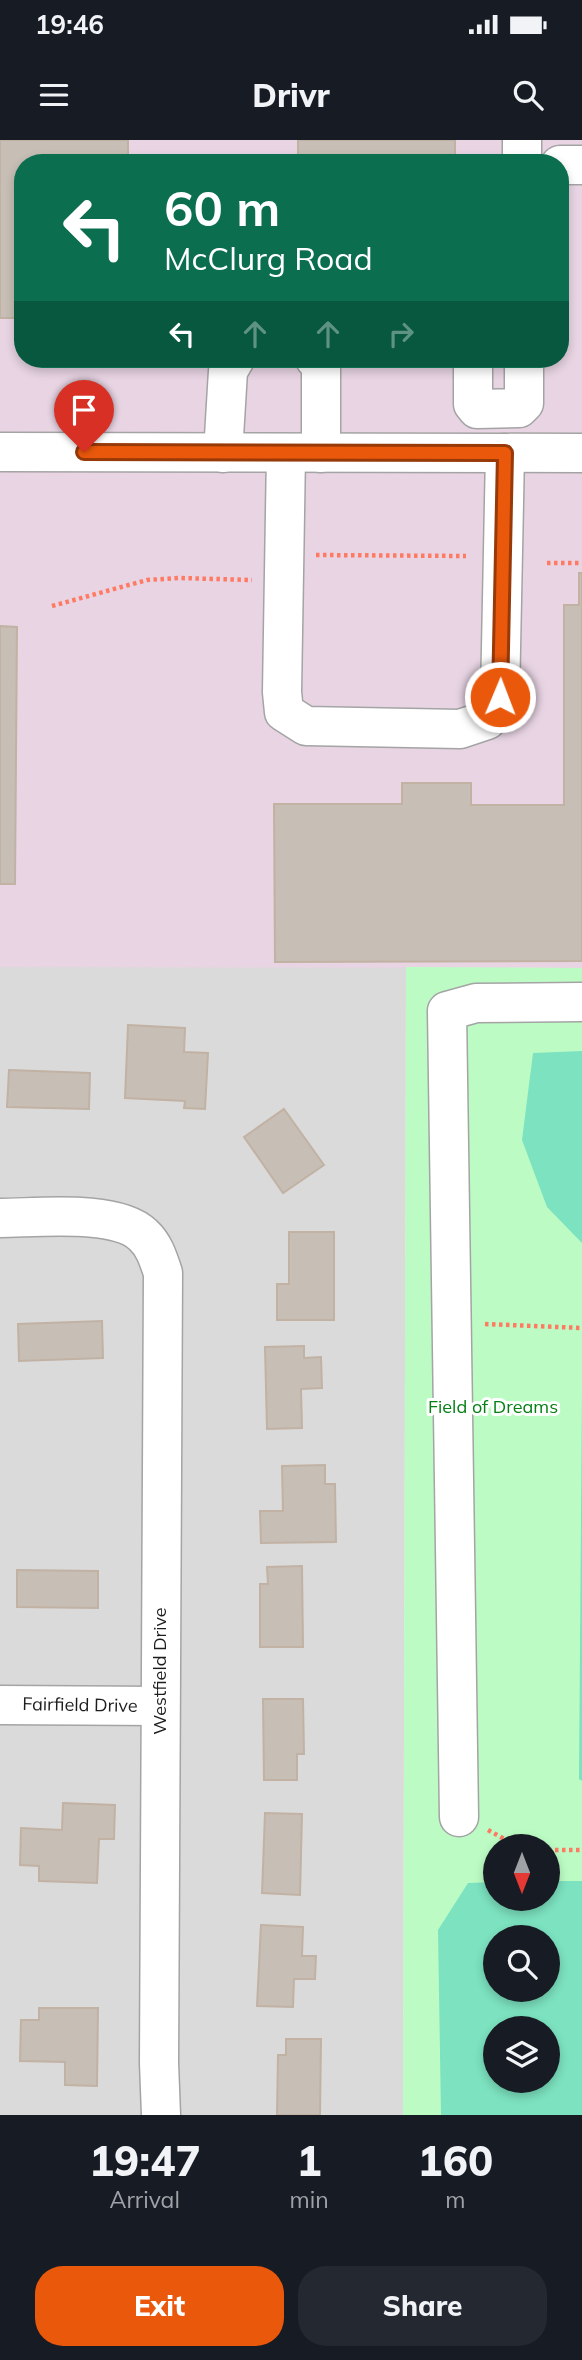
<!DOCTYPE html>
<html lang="en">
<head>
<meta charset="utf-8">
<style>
	body { margin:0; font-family:Mulish,sans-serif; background:#242831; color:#f1f3f6; height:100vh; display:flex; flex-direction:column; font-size:26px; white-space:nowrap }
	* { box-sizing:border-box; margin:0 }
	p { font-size:23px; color:#9ea1a6 }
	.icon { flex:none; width:38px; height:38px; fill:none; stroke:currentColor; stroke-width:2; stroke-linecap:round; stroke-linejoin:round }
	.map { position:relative; height:1975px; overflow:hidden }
	.side { display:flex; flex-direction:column; background:#171b24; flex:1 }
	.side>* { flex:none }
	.guide { position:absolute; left:14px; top:14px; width:555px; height:214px; border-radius:28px; box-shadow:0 4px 10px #0003; background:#0b6e4f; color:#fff; overflow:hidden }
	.needle { width:46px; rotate:180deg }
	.fabs { position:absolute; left:483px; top:1694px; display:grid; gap:14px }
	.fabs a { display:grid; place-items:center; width:77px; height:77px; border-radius:50%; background:#171b24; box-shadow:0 4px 10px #0003; font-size:35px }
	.pin { position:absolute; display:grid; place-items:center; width:60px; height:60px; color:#fff; margin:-72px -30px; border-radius:50% 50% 50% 0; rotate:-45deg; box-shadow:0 0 7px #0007 }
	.pin .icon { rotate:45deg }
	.me { position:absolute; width:77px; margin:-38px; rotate:1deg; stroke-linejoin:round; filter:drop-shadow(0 0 5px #0008) }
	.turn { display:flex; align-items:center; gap:24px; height:147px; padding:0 35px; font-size:32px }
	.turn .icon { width:91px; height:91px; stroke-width:2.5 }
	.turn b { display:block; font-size:49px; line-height:60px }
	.lanes { display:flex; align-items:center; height:66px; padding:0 35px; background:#0003; justify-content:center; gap:35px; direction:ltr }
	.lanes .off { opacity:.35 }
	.eta { display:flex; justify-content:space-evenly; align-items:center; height:119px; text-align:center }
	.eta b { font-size:42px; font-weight:800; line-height:49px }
	.primary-button { display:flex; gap:14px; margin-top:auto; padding:14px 35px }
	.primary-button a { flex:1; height:80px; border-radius:28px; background:#ea580c; color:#fff; font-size:28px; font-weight:800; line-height:80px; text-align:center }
	.primary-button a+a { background:#242831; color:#f1f3f6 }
	.status { display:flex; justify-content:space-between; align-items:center; height:49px; padding:0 35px; background:#171b24; direction:ltr }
	.status svg { height:19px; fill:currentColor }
	header { display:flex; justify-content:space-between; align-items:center; height:91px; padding:0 35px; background:#171b24; font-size:32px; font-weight:800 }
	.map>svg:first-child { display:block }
	.residential { fill:#dbdada }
	.industrial { fill:#e8d4e3; fill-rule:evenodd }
	.park { fill:#bcfcc4; fill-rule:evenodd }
	.pitch { fill:#7ce2bf; fill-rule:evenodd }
	.building { fill:#c7beb5; stroke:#c1b2a4; stroke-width:2 }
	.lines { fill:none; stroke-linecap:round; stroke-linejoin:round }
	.minor-casing { stroke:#a4a4a4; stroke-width:41 }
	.path { stroke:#ff7a63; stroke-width:4.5; stroke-dasharray:3.5 3.5; stroke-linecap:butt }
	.minor { stroke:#fff; stroke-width:38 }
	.route-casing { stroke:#983908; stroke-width:18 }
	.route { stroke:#ea580c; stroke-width:12 }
	.labels { text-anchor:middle; stroke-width:6; stroke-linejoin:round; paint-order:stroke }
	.park-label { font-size:18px; fill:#068016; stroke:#fff }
	.street-label { font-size:18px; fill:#1d1d1d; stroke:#fff }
</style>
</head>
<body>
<div class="status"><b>19:46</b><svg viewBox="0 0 49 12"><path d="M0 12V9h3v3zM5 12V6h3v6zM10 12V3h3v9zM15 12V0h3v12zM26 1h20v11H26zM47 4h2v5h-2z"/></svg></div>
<header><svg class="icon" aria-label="menu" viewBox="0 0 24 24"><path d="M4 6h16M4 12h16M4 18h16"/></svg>Drivr<svg class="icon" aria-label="search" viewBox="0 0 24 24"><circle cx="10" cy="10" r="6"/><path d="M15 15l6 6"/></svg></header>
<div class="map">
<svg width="582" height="1975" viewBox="0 0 582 1975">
	<rect width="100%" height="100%" fill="#efebe2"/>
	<!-- residential -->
	<path class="residential" d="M0,827h406l-3,1148h-403z"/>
	<!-- industrial -->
	<path class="industrial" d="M0,0h582v828l-582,-1zM23,23h537v196h-537z"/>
	<!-- park -->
	<path class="park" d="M406,827l176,1v1147h-179zM495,1706h53v53h-53zM495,1797h53v53h-53zM495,1888h53v53h-53z"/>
	<!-- pitch -->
	<g class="pitch">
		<path d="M582,911v192l-35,-36 -25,-67 11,-87z"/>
		<path d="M582,1245v396l-3,-2z"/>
		<path d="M548,1741h34v234h-141l-3,-185 30,-47 27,-1v17h53zM495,1797h53v53h-53zM495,1888h53v53h-53z"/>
	</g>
	<!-- building -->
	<g class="building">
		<path d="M0,0h128v23h-105v155h-23z"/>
		<rect x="298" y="0" width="157" height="23"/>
		<path d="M579,433h3v388l-307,1 -1,-158h128v-21h69v22h93v-200h15z"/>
		<path d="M0,486l17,1 -2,257h-15z"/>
		<path d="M128,885l57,3 -1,24 24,1 -3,56 -21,-1 1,-7 -60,-3z"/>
		<path d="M9,930l81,3 -1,36 -82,-2z"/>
		<path d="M284,969l40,56 -41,28 -39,-56z"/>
		<path d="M289,1092h45v88h-57v-36h12z"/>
		<path d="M102,1181l1,37 -84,3 -1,-37z"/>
		<path d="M304,1206v12l17,-1 1,31 -21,1 1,39 -35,1 -2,-82z"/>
		<path d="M325,1325v19h10l1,58 -75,1 -1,-32h23l-1,-45z"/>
		<path d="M302,1426l1,81h-43v-63h8l-1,-17z"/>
		<path d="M17,1430l81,1v37l-81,-1z"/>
		<path d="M263,1559h40l1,55h-7v26h-33z"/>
		<path d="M63,1663l52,2 -1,34h-15l-2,44 -58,-2v-15l-19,-1 1,-37 41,2z"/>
		<path d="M265,1673l37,1 -2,81 -38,-2z"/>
		<path d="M261,1785l42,2 -1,29h14l-1,23h-21l-1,28 -36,-1z"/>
		<path d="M39,1868h59l-1,78 -32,-1v-23l-45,-1 1,-41h18z"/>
		<path d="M286,1899h35l-1,76h-43l1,-60h8z"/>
	</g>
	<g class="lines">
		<defs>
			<g id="minor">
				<path d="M522,0v23"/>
				<path d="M560,25h22"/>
				<path d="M315,219l6,5v89"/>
				<path d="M473,219v45l4,5 42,-1 5,-5v-44"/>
				<path d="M0,312l582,1"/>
				<path d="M223,313l5,-82 7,-12"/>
				<path d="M286,313l-4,239 2,20 22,14 154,3 27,-9 13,-23 5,-244"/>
				<path d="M0,1078c37,0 116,-9 143,17 11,10 15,23 20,38l-4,790 2,52"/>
				<path d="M0,1565l160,1"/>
				<path d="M459,1677l-12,-806 29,-8 106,-1"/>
			</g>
		</defs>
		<!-- minor casing -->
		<use href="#minor" class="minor-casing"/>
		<!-- path -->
		<g class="path">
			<path d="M316,415l150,1"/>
			<path d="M547,423h35"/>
			<path d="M52,466l95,-26 32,-2 73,2"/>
			<path d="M485,1184l97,4"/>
			<path d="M488,1690l29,16"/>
			<path d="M548,1710h34"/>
		</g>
		<!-- minor -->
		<use href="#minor" class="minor"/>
	</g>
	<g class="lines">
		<defs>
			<path id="route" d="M84,312l421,1 -5,244"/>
		</defs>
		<!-- route casing -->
		<use href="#route" class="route-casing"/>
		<!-- route -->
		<use href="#route" class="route"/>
	</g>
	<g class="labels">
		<!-- park labels -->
		<g class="park-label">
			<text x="493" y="1273">Field of Dreams</text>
		</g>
		<!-- street labels -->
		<g class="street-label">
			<text transform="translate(160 1531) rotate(-90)" y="6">Westfield Drive</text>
			<text transform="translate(80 1565) rotate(1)" y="6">Fairfield Drive</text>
		</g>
	</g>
</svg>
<div class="fabs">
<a><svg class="needle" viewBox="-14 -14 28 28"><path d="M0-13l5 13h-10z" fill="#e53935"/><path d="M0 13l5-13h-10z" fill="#9ea1a6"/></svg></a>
<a><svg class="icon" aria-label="search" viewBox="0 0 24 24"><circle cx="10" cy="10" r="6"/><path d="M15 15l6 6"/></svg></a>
<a><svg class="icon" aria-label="layers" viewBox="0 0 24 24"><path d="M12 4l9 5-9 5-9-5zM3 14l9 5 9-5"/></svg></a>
</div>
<div class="pin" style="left:84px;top:312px;background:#d93025"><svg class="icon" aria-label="arrive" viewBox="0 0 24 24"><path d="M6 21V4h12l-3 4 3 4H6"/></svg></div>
<svg class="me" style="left:500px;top:557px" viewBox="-20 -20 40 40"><circle r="17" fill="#ea580c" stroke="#fff" stroke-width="3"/><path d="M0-11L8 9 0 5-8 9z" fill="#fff"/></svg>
<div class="guide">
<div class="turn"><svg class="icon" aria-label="left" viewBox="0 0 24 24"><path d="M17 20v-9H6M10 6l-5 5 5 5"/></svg><div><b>60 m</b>McClurg Road</div></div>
<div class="lanes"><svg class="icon" aria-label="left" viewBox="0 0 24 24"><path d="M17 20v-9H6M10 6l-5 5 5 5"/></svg><svg class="icon off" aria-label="ahead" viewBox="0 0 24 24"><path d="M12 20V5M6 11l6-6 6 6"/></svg><svg class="icon off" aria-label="ahead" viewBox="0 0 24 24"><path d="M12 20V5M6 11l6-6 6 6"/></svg><svg class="icon off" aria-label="right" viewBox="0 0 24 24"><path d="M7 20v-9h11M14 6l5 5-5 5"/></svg></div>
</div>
</div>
<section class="side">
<div class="eta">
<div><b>19:47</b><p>Arrival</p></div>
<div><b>1</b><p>min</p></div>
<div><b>160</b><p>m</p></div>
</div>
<div class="primary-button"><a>Exit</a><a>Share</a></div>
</section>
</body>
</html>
